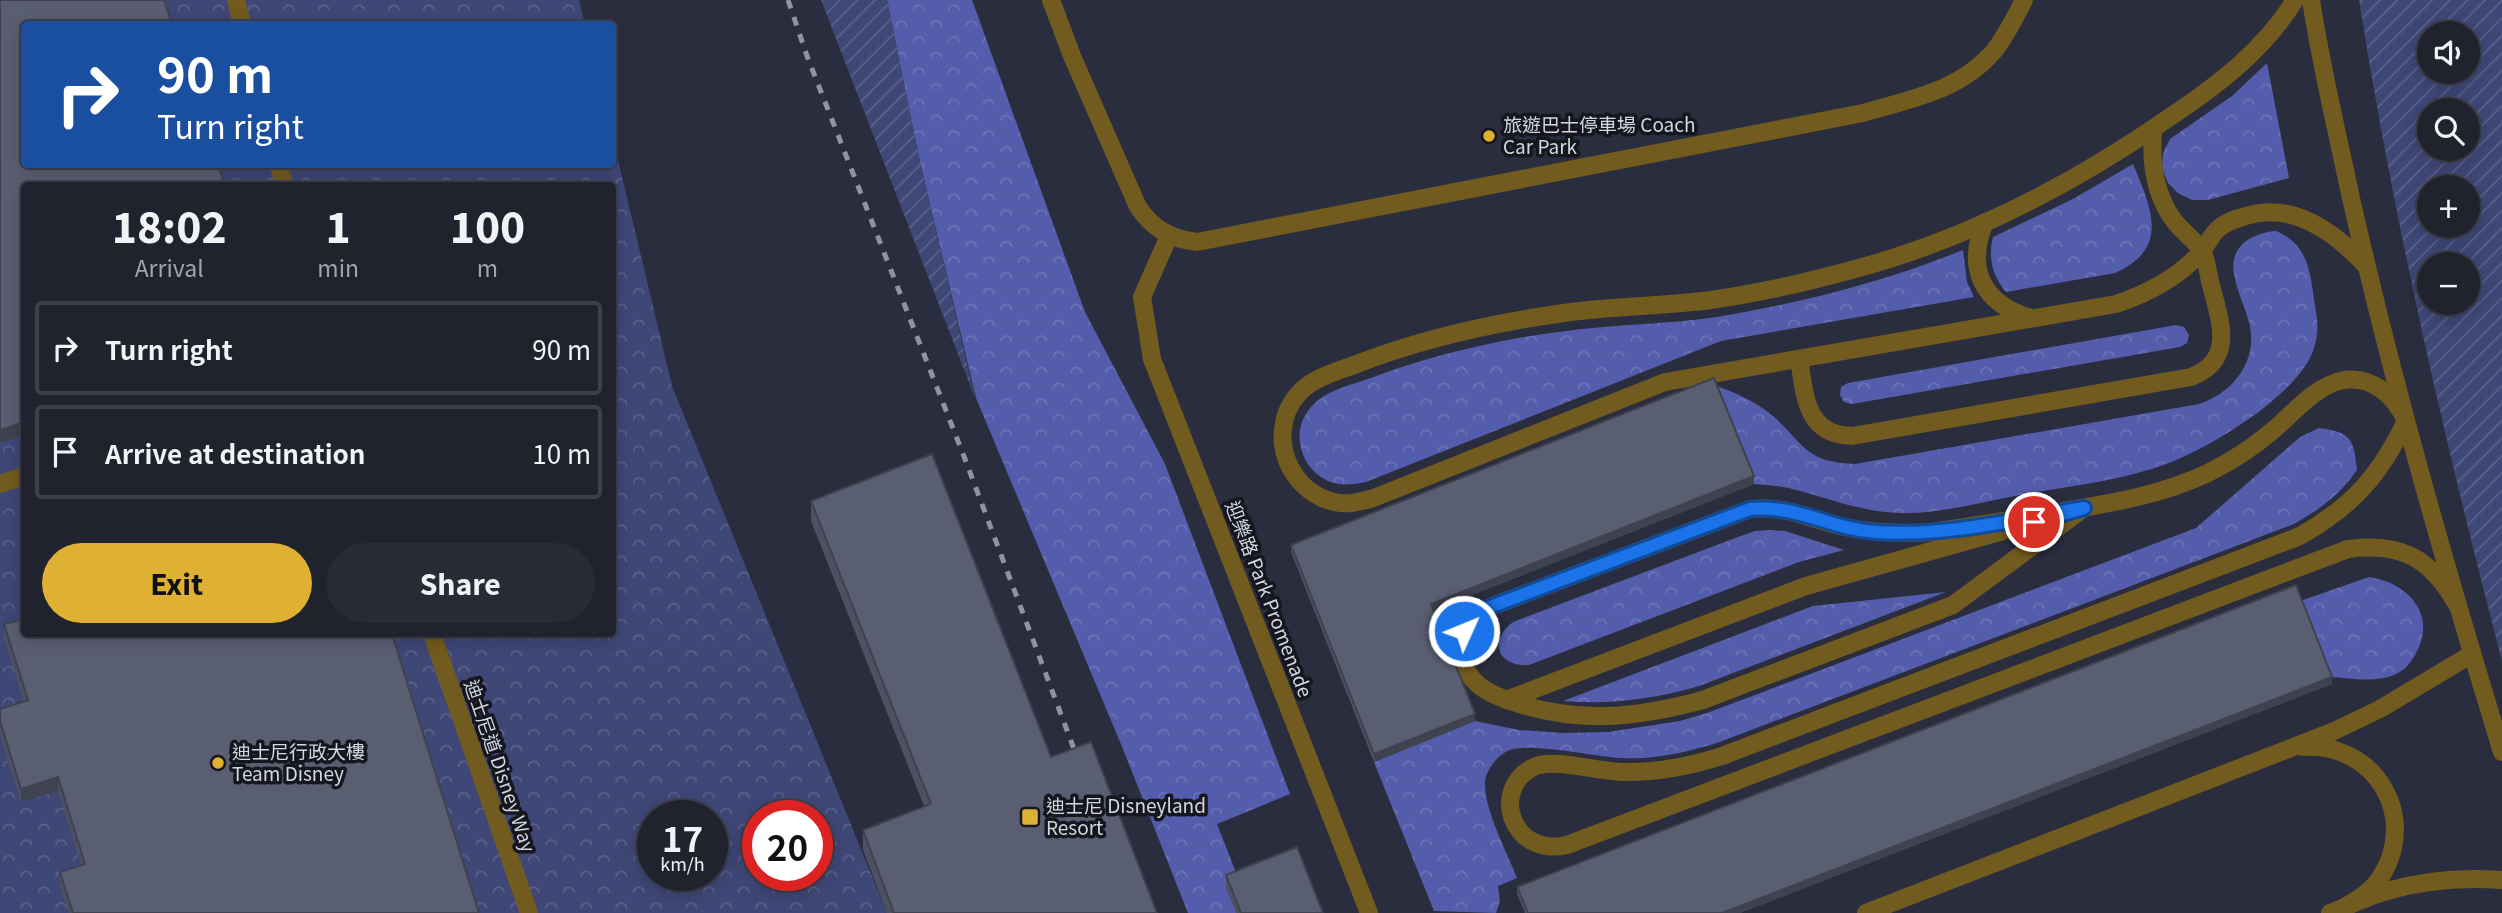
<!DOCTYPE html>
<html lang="en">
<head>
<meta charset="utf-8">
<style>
	body { margin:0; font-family:Georgia,"Noto Sans TC",serif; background:#282a36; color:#f1f3f6; height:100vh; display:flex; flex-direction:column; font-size:26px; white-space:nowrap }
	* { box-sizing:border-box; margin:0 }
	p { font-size:23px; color:#a2a4aa }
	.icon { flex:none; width:38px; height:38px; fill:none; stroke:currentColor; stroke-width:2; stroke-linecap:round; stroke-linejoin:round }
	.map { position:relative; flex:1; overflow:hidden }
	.side { position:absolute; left:21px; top:182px; width:595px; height:455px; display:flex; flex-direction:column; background:#20222e; border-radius:7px; box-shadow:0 4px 18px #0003,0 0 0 2px #3d3f4a }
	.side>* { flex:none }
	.top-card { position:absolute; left:21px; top:21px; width:595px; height:147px; border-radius:7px; box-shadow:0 4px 18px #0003,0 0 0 2px #3d3f4a; background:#1a4fa0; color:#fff; overflow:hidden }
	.tools { position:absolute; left:2417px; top:21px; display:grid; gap:14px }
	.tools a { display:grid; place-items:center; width:63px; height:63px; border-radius:50%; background:#20222e; box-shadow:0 4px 18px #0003,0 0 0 2px #3d3f4a; font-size:35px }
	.speed { position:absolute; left:637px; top:800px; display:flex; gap:14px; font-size:35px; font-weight:700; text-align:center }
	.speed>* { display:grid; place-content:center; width:91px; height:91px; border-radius:50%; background:#20222e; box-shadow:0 4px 18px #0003,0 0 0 2px #3d3f4a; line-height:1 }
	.speed small { font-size:18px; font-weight:400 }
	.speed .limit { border:10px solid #d22; background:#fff; color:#111 }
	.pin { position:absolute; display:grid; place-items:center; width:60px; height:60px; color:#fff; margin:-30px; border:4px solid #fff; border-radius:50%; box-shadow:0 2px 7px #0007 }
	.me { position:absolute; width:77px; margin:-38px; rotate:46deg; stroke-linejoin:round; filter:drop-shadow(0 0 5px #0008) }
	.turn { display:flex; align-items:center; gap:24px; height:147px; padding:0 21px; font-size:32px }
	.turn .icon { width:91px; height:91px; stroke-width:2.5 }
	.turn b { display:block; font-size:49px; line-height:60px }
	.eta { display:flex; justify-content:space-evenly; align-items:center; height:119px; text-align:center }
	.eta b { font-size:42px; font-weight:800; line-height:49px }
	.action { display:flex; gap:14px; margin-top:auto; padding:14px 21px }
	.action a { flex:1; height:80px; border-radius:42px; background:#deb133; color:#111; font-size:28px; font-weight:800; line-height:80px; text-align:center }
	.action a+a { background:#282a36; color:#f1f3f6 }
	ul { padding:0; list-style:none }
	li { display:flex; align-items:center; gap:21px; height:94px; margin:0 14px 10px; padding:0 7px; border:4px solid #3d3f4a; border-radius:7px }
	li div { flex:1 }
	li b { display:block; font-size:26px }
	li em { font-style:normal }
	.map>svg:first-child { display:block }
	.forest { fill:url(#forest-crowns) }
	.park { fill:url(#park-crowns); fill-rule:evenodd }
	.garden { fill:url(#garden-furrows); fill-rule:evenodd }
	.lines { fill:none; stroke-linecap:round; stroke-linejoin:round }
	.lane { stroke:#725b1e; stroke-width:18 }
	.street { stroke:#725b1e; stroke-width:18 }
	.rail { stroke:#9093a0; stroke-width:5; stroke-dasharray:9 9; stroke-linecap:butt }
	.wall { fill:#4d5161 }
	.shaded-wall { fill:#3f424f }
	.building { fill:#5a5e71; stroke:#3f424f; stroke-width:2 }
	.route-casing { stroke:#114b97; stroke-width:18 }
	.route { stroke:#1a73e8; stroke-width:12 }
	.poi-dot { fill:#deb133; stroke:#15161e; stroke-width:2.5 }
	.labels { text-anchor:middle; stroke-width:7; stroke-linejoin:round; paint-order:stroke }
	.poi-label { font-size:19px; fill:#d4d7e2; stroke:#15161e; text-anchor:start }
	.street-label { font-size:19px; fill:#d4d7e2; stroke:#15161e }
</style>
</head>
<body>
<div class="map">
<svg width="2502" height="913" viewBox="0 0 2502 913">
	<defs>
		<pattern id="forest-crowns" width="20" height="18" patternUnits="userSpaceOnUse" patternTransform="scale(1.75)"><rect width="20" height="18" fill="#535dac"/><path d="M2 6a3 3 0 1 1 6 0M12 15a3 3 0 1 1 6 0" fill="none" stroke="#6b74b7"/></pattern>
		<pattern id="park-crowns" width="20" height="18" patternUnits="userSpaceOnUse" patternTransform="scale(1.75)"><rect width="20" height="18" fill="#3f4777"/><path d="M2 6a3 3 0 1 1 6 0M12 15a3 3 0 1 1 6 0" fill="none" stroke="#5a618a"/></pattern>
		<pattern id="garden-furrows" width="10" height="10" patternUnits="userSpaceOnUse" patternTransform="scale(1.75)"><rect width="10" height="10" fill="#3f4777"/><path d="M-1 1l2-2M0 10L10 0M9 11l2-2" fill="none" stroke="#5a618a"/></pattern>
	</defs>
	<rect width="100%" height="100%" fill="#2a2d3e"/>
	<!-- forest -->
	<g class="forest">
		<path d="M887,0h85l113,312 80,152 125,330 -73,30 35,89h-64l-65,-164 -147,-351 -56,-236z"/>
		<path d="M2267,63l22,115 -81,22h-16l-14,-7 -10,-10 -6,-15 1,-15 7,-14 62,-43z"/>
		<path d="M2133,164c18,44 38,84 -18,109l-109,19c-14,-17 -18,-34 -13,-55l80,-38z"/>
		<path d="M2276,231c36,15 34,47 40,81 3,15 1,32 -6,46 -22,42 -100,90 -144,106 -46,17 -97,22 -146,31 -39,7 -80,19 -120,18 -37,-1 -69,-14 -104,-23 -13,-4 -28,-5 -42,-6l-40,-99c22,8 41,16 59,31 32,29 32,46 82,48l344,-60c33,-11 58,-41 51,-78 -4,-17 -13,-34 -16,-52 -5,-28 18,-41 42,-43z"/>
		<path d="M1963,250l4,32 7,15 -253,44 -355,141c-11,2 -21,4 -32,1 -30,-8 -45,-47 -26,-72 13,-19 39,-25 60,-32 66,-25 136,-41 206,-49 48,-6 96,-6 143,-13 84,-14 167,-35 246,-67z"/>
		<path d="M2176,325l8,2 5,8 -2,8 -7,4 -328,57 -8,-2 -4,-7 1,-8 7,-4z"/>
		<path d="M2319,428c32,4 35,11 38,42 -18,26 -36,38 -63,54l-577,219c-31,9 -62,17 -95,15 -25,-1 -92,-16 -112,-8 -12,4 -24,20 -25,32 -1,28 22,70 32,96l-19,8 2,15 -4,12 -62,-2 -60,-149 101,-41 44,9 45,3 44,-1 72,-11 27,-8 489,-185 104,-91z"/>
		<path d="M1770,530l15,1 59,19 -45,12 -270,103c-31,2 -41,-24 -16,-43l225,-85 17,-6z"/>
		<path d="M2369,577c38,5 69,38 47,76 -5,10 -12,18 -22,22 -20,8 -44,3 -64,2l-30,-76z"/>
		<path d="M1946,592l-247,94c-45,13 -89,19 -136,15l250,-95z"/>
	</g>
	<!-- park -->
	<path class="park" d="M0,0h579l6,24h-561v140h588l1,-25 59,247 215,527h-887zM24,186h588v448h-588zM653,816h59v59h-59zM758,816h59v59h-59z"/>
	<!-- garden -->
	<g class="garden">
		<path d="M821,0h66l33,162 55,236z"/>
		<path d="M2359,0h143v661c-57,-218 -108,-438 -143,-661zM2429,33h39v39h-39zM2429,110h39v39h-39zM2429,187h39v39h-39zM2429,264h39v39h-39z"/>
	</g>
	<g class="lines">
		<!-- lane -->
		<g class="lane">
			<path d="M236,0l6,24"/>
			<path d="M1051,0l21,56 66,151c15,22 33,32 59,35l666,-129c47,-14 97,-22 131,-62 12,-15 21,-34 30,-51"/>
			<path d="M2295,0c-31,50 -77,85 -125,117 -95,66 -202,122 -315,152 -47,13 -96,24 -144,31 -47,6 -94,6 -140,12 -75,10 -148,26 -217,53 -16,6 -34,11 -47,21 -11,8 -21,23 -23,37 -9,41 25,84 68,80 6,-1 13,-3 19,-4l294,-117 451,-78c33,-11 62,-26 85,-52 6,-7 10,-16 16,-22 7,-8 19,-11 29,-14 48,-15 90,17 121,51"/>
			<path d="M2311,0c10,66 26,132 40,198 42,187 95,371 151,554"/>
			<path d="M278,164l7,22"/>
			<path d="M1985,222c-20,47 -2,82 46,96"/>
			<path d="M1799,359c6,36 6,76 53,77l339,-59c45,-17 29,-56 20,-92 -3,-10 -4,-28 -10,-36 -12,-15 -25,-21 -35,-41 -13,-25 -15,-50 -13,-78"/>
			<path d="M0,484l24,-8"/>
			<path d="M2084,508l-131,97 -250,95c-67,18 -124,24 -190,2 -27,-9 -46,-19 -52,-48 -4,-21 13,-37 29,-47l260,-98c41,-3 58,10 95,18 29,6 57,7 86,5 43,-6 85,-13 127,-20 53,-9 101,-16 150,-39 22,-11 44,-25 63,-41 21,-17 44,-47 73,-52 29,-4 51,16 62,41 -26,54 -53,85 -106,115l-578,220c-31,10 -62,16 -95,16 -24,1 -71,-14 -91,-6 -47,20 -26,92 31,79l781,-296c53,-7 83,9 109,56"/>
			<path d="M432,634l97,279"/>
			<path d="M1506,700l300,-114 197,-55"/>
			<path d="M2303,747c72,-5 117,70 77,131 -9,14 -23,22 -37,30"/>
			<path d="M1866,913l466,-181 48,-23 92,-55"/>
			<path d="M2330,913c19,-7 38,-17 57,-22 38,-11 76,-14 115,-11"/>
		</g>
		<!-- street -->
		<path class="street" d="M1169,236l-27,61 10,62 217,554"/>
		<!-- rail -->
		<path class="rail" d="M788,0l19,56 158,403 115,306"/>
	</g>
	<!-- wall -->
	<g class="wall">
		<path d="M1754,484l-320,126 41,111 -101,41 -83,-210v-7z"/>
		<path d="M811,501l240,256 106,156h-270l-24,-63v-20l61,-24 -113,-285z"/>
		<path d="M4,624l475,289h-410l-9,-27v-14l21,-7 -23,-74 -37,11 -21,-67v-26l24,-7 -20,-64z"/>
		<path d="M2332,684l-592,229h-215l-8,-19v-7z"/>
		<path d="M1226,875l97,38h-87l-10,-25z"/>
	</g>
	<!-- shaded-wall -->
	<g class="shaded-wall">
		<path d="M24,422v13l-24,8v-13z"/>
		<path d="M1754,476v8l-323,127v-7z"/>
		<path d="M2332,677v7l-592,229h-18z"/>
		<path d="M1475,714v7l-101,41v-8z"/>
		<path d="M58,777v14l-37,11v-13z"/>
	</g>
	<!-- building -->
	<g class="building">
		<path d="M0,0h164l8,24h-148v140h194l7,22h-201v236l-24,8z"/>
		<path d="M1714,378l40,98 -323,128 44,110 -101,40 -83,-209z"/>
		<path d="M932,454l119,303 40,-15 66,171h-263l-31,-83 68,-26 -120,-303z"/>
		<path d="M2296,585l36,92 -610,236h-194l-11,-26z"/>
		<path d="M24,619v15h368l87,279h-406l-13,-41 25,-8 -27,-87 -37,12 -21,-68v-12l28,-9 -24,-76z"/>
		<path d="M1297,847l26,66h-82l-15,-38z"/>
	</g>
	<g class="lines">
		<defs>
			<path id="route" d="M1464,631l11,-15 15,-9 260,-98c49,-4 80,20 126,23 69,5 140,-13 208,-24l-50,14"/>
		</defs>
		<!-- route casing -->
		<use href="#route" class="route-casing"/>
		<!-- route -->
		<use href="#route" class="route"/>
	</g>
	<!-- markers -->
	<g class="poi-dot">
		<circle cx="1489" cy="136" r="7"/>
		<circle cx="218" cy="763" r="7"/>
		<rect x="1021" y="808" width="18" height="18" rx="3.5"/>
	</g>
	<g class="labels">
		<!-- poi labels -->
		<g class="poi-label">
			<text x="1503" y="132">旅遊巴士停車場 Coach<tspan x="1503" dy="22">Car Park</tspan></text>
			<text x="232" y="759">迪士尼行政大樓<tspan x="232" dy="22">Team Disney</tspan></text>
			<text x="1046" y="813">迪士尼 Disneyland<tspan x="1046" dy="22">Resort</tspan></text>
		</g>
		<!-- street labels -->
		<g class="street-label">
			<text transform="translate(1269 599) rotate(69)" y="7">迎樂路 Park Promenade</text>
			<text transform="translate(500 766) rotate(71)" y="7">迪士尼道 Disney Way</text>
		</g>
	</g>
</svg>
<div class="tools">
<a><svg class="icon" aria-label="sound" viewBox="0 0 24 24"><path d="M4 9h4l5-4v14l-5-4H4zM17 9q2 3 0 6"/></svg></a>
<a><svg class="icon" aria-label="search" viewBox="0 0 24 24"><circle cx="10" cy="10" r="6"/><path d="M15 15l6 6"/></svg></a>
<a>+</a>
<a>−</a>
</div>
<div class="speed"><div>17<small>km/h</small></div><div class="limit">20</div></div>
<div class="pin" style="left:2034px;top:522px;background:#d93025"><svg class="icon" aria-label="arrive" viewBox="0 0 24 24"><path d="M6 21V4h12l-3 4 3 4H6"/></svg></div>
<svg class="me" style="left:1464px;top:631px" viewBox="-20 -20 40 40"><circle r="17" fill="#1a73e8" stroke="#fff" stroke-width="3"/><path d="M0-11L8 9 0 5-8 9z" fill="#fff"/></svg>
<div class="top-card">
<div class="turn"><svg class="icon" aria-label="right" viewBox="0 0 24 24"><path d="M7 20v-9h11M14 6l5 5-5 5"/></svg><div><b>90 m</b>Turn right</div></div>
</div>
<section class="side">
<div class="eta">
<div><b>18:02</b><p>Arrival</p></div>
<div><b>1</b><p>min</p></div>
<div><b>100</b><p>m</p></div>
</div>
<ul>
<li><svg class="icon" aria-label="right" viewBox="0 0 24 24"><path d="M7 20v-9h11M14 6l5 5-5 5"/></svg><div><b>Turn right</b></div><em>90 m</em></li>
<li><svg class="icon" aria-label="arrive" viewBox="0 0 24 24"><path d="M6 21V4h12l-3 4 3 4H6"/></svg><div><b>Arrive at destination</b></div><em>10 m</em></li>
</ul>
<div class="action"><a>Exit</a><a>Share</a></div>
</section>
</div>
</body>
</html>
